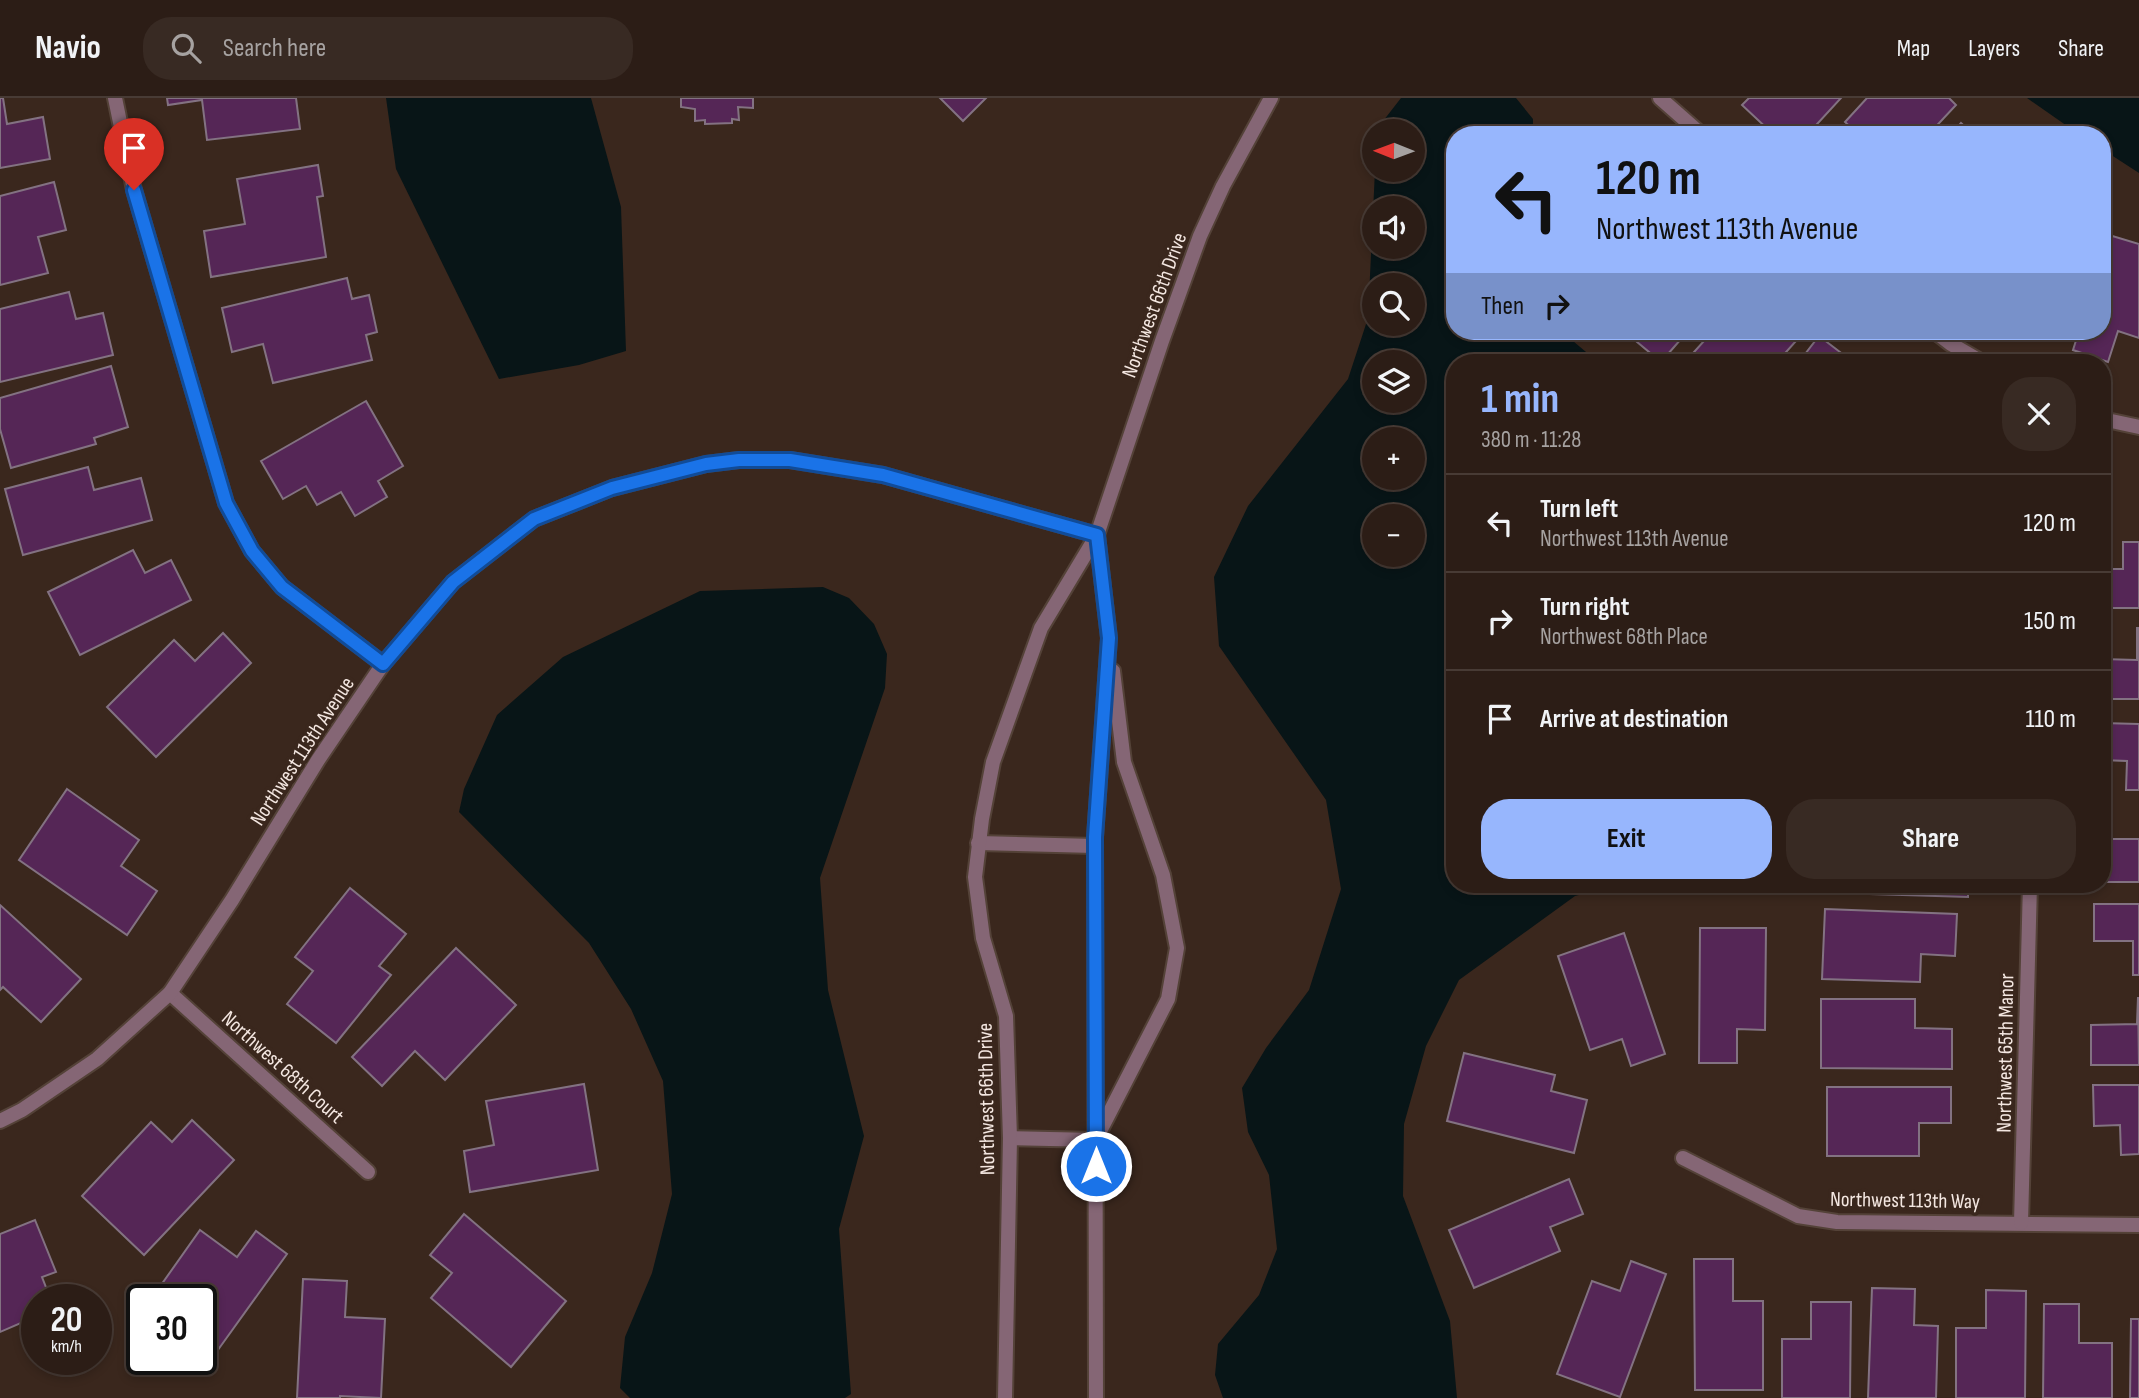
<!DOCTYPE html>
<html lang="en">
<head>
<meta charset="utf-8">
<style>
	body { margin:0; font-family:"Sofia Sans Condensed",sans-serif; background:#382a23; color:#f1f3f6; height:100vh; display:flex; flex-direction:column; font-size:26px; white-space:nowrap }
	* { box-sizing:border-box; margin:0 }
	p { font-size:23px; color:#a6a2a1 }
	.icon { flex:none; width:38px; height:38px; fill:none; stroke:currentColor; stroke-width:2; stroke-linecap:round; stroke-linejoin:round }
	.map { position:relative; flex:1; overflow:hidden }
	.sheet { position:absolute; left:1446px; top:256px; width:665px; height:539px; display:flex; flex-direction:column; background:#2c1d16; border-radius:28px; box-shadow:0 4px 10px #0003,0 0 0 2px #483b35 }
	.sheet>* { flex:none }
	.hud { position:absolute; left:1446px; top:28px; width:665px; height:214px; border-radius:28px; box-shadow:0 4px 10px #0003,0 0 0 2px #483b35; background:#97b6fd; color:#111; overflow:hidden }
	.needle { width:46px; rotate:271deg }
	.fabs { position:absolute; left:1362px; top:21px; display:grid; gap:14px }
	.fabs a { display:grid; place-items:center; width:63px; height:63px; border-radius:50%; background:#2c1d16; box-shadow:0 4px 10px #0003,0 0 0 2px #483b35; font-size:35px }
	.speed { position:absolute; left:21px; top:1186px; display:flex; gap:14px; font-size:35px; font-weight:700; text-align:center }
	.speed>* { display:grid; place-content:center; width:91px; height:91px; border-radius:50%; background:#2c1d16; box-shadow:0 4px 10px #0003,0 0 0 2px #483b35; line-height:1 }
	.speed small { font-size:18px; font-weight:400 }
	.speed .limit { border:4px solid #111; border-radius:10px; background:#fff; color:#111 }
	.pin { position:absolute; display:grid; place-items:center; width:60px; height:60px; color:#fff; margin:-72px -30px; border-radius:50% 50% 50% 0; rotate:-45deg; box-shadow:0 0 7px #0007 }
	.pin .icon { rotate:45deg }
	.me { position:absolute; width:77px; margin:-38px; rotate:0deg; stroke-linejoin:round; filter:drop-shadow(0 0 5px #0008) }
	.turn { display:flex; align-items:center; gap:24px; height:147px; padding:0 35px; font-size:32px }
	.turn .icon { width:91px; height:91px; stroke-width:2.5 }
	.turn b { display:block; font-size:49px; line-height:60px }
	.then { display:flex; align-items:center; height:66px; padding:0 35px; background:#0003; gap:14px; font-size:26px }
	.round { display:grid; place-items:center; flex:none; width:74px; height:74px; border-radius:28px; background:#382a23 }
	.overview { display:flex; align-items:center; justify-content:space-between; height:119px; padding:0 35px }
	h1 { font-size:42px; font-weight:700; line-height:52px; color:#97b6fd }
	.button { display:flex; gap:14px; margin-top:auto; padding:14px 35px }
	.button a { flex:1; height:80px; border-radius:28px; background:#97b6fd; color:#111; font-size:28px; font-weight:700; line-height:80px; text-align:center }
	.button a+a { background:#382a23; color:#f1f3f6 }
	ul { padding:0; list-style:none }
	li { display:flex; align-items:center; gap:21px; height:98px; padding:0 35px; border-top:2px solid #483b35 }
	li div { flex:1 }
	li b { display:block; font-size:26px }
	li em { font-style:normal }
	header { display:flex; align-items:center; gap:42px; box-sizing:border-box; height:98px; padding:0 35px; background:#2c1d16; border-bottom:2px solid #483b35 }
	header strong { font-size:33px }
	nav { display:flex; gap:38px; margin-inline-start:auto; font-size:24px }
	.search { width:490px; height:63px; background:#382a23; display:flex; align-items:center; gap:18px; box-sizing:border-box; padding:0 24px; border-radius:28px; color:#a6a2a1; font-size:26px }
	.map>svg:first-child { display:block }
	.water { fill:#081517; fill-rule:evenodd }
	.building { fill:#552656; stroke:#837282; stroke-width:2 }
	.lines { fill:none; stroke-linecap:round; stroke-linejoin:round }
	.street-casing { stroke:#544238; stroke-width:18 }
	.street { stroke:#856675; stroke-width:14 }
	.route-casing { stroke:#114b97; stroke-width:18 }
	.route { stroke:#1a73e8; stroke-width:12 }
	.labels { text-anchor:middle; stroke-width:7; stroke-linejoin:round; paint-order:stroke }
	.street-label { font-size:21px; fill:#f4e7e1; stroke:#3a271d }
</style>
</head>
<body>
<header>
<strong>Navio</strong>
<div class="search"><svg class="icon" aria-label="search" viewBox="0 0 24 24"><circle cx="10" cy="10" r="6"/><path d="M15 15l6 6"/></svg>Search here</div>
<nav><a>Map</a><a>Layers</a><a>Share</a></nav>
</header>
<div class="map">
<svg width="2139" height="1300" viewBox="0 0 2139 1300">
	<rect width="100%" height="100%" fill="#3a271d"/>
	<!-- water -->
	<g class="water">
		<path d="M386,0h205l30,109 5,144 -47,14 -80,14 -103,-210z"/>
		<path d="M1401,0h115l17,21v16h-79v196h107l37,31h-144v522h167l-46,12 -116,84 -33,66 -22,78 -1,72 47,125 7,77h-234l-8,-23 3,-31 41,-49 18,-46 -8,-74 -21,-43 -6,-44 24,-40 43,-58 32,-101 -15,-89 -107,-154 -5,-69 34,-71 100,-127 20,-61 7,-148h37v-39h-33l1,-6zM1374,110h38v39h-38zM1374,187h38v39h-38zM1374,264h38v39h-38zM1374,341h38v39h-38zM1374,418h38v39h-38z"/>
		<path d="M2027,0h112v75l-37,-24v-14h-22z"/>
		<path d="M823,489l26,11 25,26 13,30 -2,34 -65,190 8,112 36,146 -25,93 12,165 -6,4h-215l-10,-10 5,-51 27,-64 20,-79 -9,-113 -32,-72 -42,-66 -130,-131 5,-23 33,-74 66,-58 137,-66z"/>
	</g>
	<!-- building -->
	<g class="building">
		<path d="M0,0h3l4,26 36,-7 7,42 -50,9z"/>
		<path d="M167,0h129l4,31 -93,11 -5,-40 -34,5z"/>
		<path d="M681,0h72v10l-15,-1 1,13 -7,-1v4l-27,1v-4l-10,1v-12l-14,-2z"/>
		<path d="M940,0h46l-23,23z"/>
		<path d="M1749,0h92l-34,37h-33l-32,-30z"/>
		<path d="M1867,0h82l7,7 -28,30h-69l-14,-13z"/>
		<path d="M1961,25l13,12h-23z"/>
		<path d="M318,67l5,31 -6,1 9,60 -115,20 -7,-46 41,-7 -8,-45z"/>
		<path d="M54,84l12,48 -28,7 10,36 -48,12v-89z"/>
		<path d="M2109,137l30,9v94l-21,-7 -10,31 -35,-12 6,-19h23v-72z"/>
		<path d="M347,180l5,21 17,-4 8,37 -11,3 6,25 -99,23 -10,-39 -31,8 -10,-44z"/>
		<path d="M69,194l7,27 27,-6 10,42 -113,27v-73z"/>
		<path d="M1624,233h64l-27,31z"/>
		<path d="M1713,233h92l-28,31h-92z"/>
		<path d="M1819,238l34,26h-54z"/>
		<path d="M111,268l17,61 -34,11 2,6 -85,24 -11,-39v-31z"/>
		<path d="M366,303l37,65 -25,15 9,16 -32,19 -14,-24 -24,13 -11,-19 -23,13 -22,-38z"/>
		<path d="M88,369l6,23 47,-12 11,42 -129,35 -18,-66z"/>
		<path d="M2123,444h16v66h-37v-39h21z"/>
		<path d="M133,452l12,23 26,-13 20,40 -111,55 -32,-63z"/>
		<path d="M2137,530h2v71h-37v-40l35,1z"/>
		<path d="M223,535l28,30 -95,94 -49,-50 67,-67 21,21z"/>
		<path d="M2102,625l37,1v66h-13l1,-29 -25,-1z"/>
		<path d="M67,691l72,51 -18,26 36,25 -30,44 -108,-75z"/>
		<rect x="2102" y="741" width="37" height="43"/>
		<path d="M1837,786h131v13l-131,-4z"/>
		<path d="M350,790l56,46 -27,32 12,9 -55,68 -49,-39 26,-33 -18,-14z"/>
		<path d="M2094,806h45v71h-6v-34h-39z"/>
		<path d="M0,807l81,74 -40,43 -38,-35 -3,3z"/>
		<path d="M1825,811l132,5 -2,42 -34,-2 -1,28 -98,-3z"/>
		<path d="M1700,830h66l-1,102 -28,-1v34h-38z"/>
		<path d="M1624,835l41,121 -34,12 -9,-27 -32,11 -32,-94z"/>
		<path d="M456,850l60,57 -71,75 -30,-29 -33,35 -30,-29z"/>
		<path d="M2138,899l1,68h-48v-40l46,-1z"/>
		<path d="M1821,901h94v29l37,1v40l-131,-1z"/>
		<path d="M1464,955l91,22 -4,16 36,9 -13,53 -127,-32z"/>
		<path d="M584,986l14,86 -128,22 -6,-41 30,-6 -8,-44z"/>
		<path d="M2093,987h46v69l-18,1 -1,-30 -26,1z"/>
		<path d="M1827,989h124v36h-32v33h-92z"/>
		<path d="M192,1022l42,40 -90,95 -62,-59 69,-74 21,20z"/>
		<path d="M1569,1081l14,35 -33,13 10,24 -86,37 -25,-58z"/>
		<path d="M464,1116l102,87 -55,66 -80,-69 21,-25 -22,-18z"/>
		<path d="M35,1122l21,52 -14,5 9,23h-14v16l-37,16v-98z"/>
		<path d="M200,1132l37,27 19,-26 31,23 -77,107 -9,-6v-55h-40l-7,-5z"/>
		<path d="M1694,1161h39v42h30v89h-68z"/>
		<path d="M1631,1163l35,13 -46,123 -63,-23 35,-93 28,10z"/>
		<path d="M303,1181l44,2 -2,36 40,2 -4,79 -41,-2v2h-43z"/>
		<path d="M1872,1190l43,1 -1,36 24,1 -2,72h-68z"/>
		<path d="M1986,1192l40,1 -1,107h-69v-70h30z"/>
		<path d="M1811,1204h40l-1,96h-68v-59h29z"/>
		<path d="M2044,1206h35v39h33v55h-69z"/>
		<path d="M2131,1221h8v79h-9z"/>
	</g>
	<g class="lines">
		<defs>
			<g id="street">
				<path d="M115,0l19,92 92,313 26,48 30,36 101,77"/>
				<path d="M1660,0l42,37"/>
				<path d="M1934,233l17,13 31,18"/>
				<path d="M2102,321l37,8"/>
				<path d="M978,745l117,3"/>
				<path d="M170,895l198,179"/>
				<path d="M0,1023l22,-11 75,-51 73,-66 62,-93 86,-140 65,-96 70,-82 81,-63 78,-31 94,-24 33,-4h51l93,15 214,60"/>
				<path d="M1098,1037l70,-136 9,-51 -14,-73 -39,-113 -11,-91"/>
				<path d="M1010,1040l85,2"/>
				<path d="M1683,1060l115,58 39,6 302,3"/>
				<path d="M2021,1125l9,-339"/>
				<path d="M1005,1300l5,-260 -4,-122 -23,-78 -8,-61 7,-58 11,-57 48,-134 56,-93 65,-194 38,-105 23,-50 48,-88"/>
				<path d="M1096,1300l-1,-561 14,-199 -12,-103"/>
			</g>
		</defs>
		<!-- street casing -->
		<use href="#street" class="street-casing"/>
		<!-- street -->
		<use href="#street" class="street"/>
	</g>
	<g class="lines">
		<defs>
			<path id="route" d="M134,92l92,313 26,48 30,36 101,77 70,-82 81,-63 78,-31 94,-24 33,-4h51l93,15 214,60 12,103 -14,199 1,329"/>
		</defs>
		<!-- route casing -->
		<use href="#route" class="route-casing"/>
		<!-- route -->
		<use href="#route" class="route"/>
	</g>
	<g class="labels">
		<!-- street labels -->
		<g class="street-label">
			<text transform="translate(1154 207) rotate(-70)" y="7">Northwest 66th Drive</text>
			<text transform="translate(302 653) rotate(-57)" y="7">Northwest 113th Avenue</text>
			<text transform="translate(2005 955) rotate(-89)" y="7">Northwest 65th Manor</text>
			<text transform="translate(283 969) rotate(42)" y="7">Northwest 68th Court</text>
			<text transform="translate(986 1001) rotate(-91)" y="7">Northwest 66th Drive</text>
			<text transform="translate(1905 1102) rotate(1)" y="7">Northwest 113th Way</text>
		</g>
	</g>
</svg>
<div class="fabs">
<a><svg class="needle" viewBox="-14 -14 28 28"><path d="M0-13l5 13h-10z" fill="#e53935"/><path d="M0 13l5-13h-10z" fill="#a6a2a1"/></svg></a>
<a><svg class="icon" aria-label="sound" viewBox="0 0 24 24"><path d="M4 9h4l5-4v14l-5-4H4zM17 9q2 3 0 6"/></svg></a>
<a><svg class="icon" aria-label="search" viewBox="0 0 24 24"><circle cx="10" cy="10" r="6"/><path d="M15 15l6 6"/></svg></a>
<a><svg class="icon" aria-label="layers" viewBox="0 0 24 24"><path d="M12 4l9 5-9 5-9-5zM3 14l9 5 9-5"/></svg></a>
<a>+</a>
<a>−</a>
</div>
<div class="speed"><div>20<small>km/h</small></div><div class="limit">30</div></div>
<div class="pin" style="left:134px;top:92px;background:#d93025"><svg class="icon" aria-label="arrive" viewBox="0 0 24 24"><path d="M6 21V4h12l-3 4 3 4H6"/></svg></div>
<svg class="me" style="left:1096px;top:1068px" viewBox="-20 -20 40 40"><circle r="17" fill="#1a73e8" stroke="#fff" stroke-width="3"/><path d="M0-11L8 9 0 5-8 9z" fill="#fff"/></svg>
<div class="hud">
<div class="turn"><svg class="icon" aria-label="left" viewBox="0 0 24 24"><path d="M17 20v-9H6M10 6l-5 5 5 5"/></svg><div><b>120 m</b>Northwest 113th Avenue</div></div>
<div class="then">Then<svg class="icon" aria-label="right" viewBox="0 0 24 24"><path d="M7 20v-9h11M14 6l5 5-5 5"/></svg></div>
</div>
<section class="sheet">
<div class="overview"><div><h1>1 min</h1><p>380 m · 11:28</p></div><a class="round"><svg class="icon" aria-label="close" viewBox="0 0 24 24"><path d="M6 6l12 12M18 6L6 18"/></svg></a></div>
<ul>
<li><svg class="icon" aria-label="left" viewBox="0 0 24 24"><path d="M17 20v-9H6M10 6l-5 5 5 5"/></svg><div><b>Turn left</b><p>Northwest 113th Avenue</p></div><em>120 m</em></li>
<li><svg class="icon" aria-label="right" viewBox="0 0 24 24"><path d="M7 20v-9h11M14 6l5 5-5 5"/></svg><div><b>Turn right</b><p>Northwest 68th Place</p></div><em>150 m</em></li>
<li><svg class="icon" aria-label="arrive" viewBox="0 0 24 24"><path d="M6 21V4h12l-3 4 3 4H6"/></svg><div><b>Arrive at destination</b></div><em>110 m</em></li>
</ul>
<div class="button"><a>Exit</a><a>Share</a></div>
</section>
</div>
</body>
</html>
